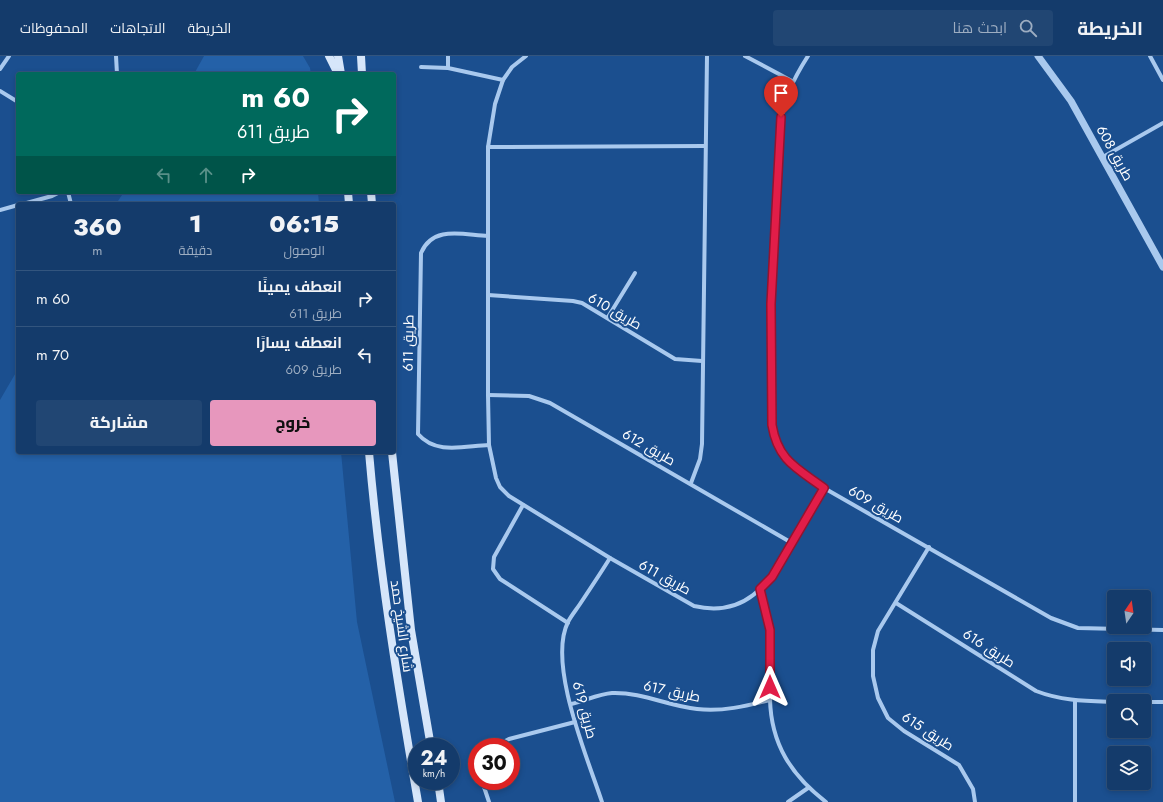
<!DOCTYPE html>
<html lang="ar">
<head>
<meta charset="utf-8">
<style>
	body { margin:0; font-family:Jost,Cairo,sans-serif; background:#214673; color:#f1f3f6; direction:rtl; height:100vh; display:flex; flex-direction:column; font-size:15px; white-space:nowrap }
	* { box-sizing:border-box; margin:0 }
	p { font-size:13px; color:#9dadc1 }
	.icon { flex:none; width:22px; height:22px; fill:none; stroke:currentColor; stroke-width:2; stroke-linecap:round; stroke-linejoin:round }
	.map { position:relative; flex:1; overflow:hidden; direction:ltr }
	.side { position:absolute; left:16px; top:146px; width:380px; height:252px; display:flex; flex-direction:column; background:#143b6b; border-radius:4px; box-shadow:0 2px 6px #0003,0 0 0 1px #33557e; direction:rtl }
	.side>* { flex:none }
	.hud { position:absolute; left:16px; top:16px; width:380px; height:122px; border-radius:4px; box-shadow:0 2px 6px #0003,0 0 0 1px #33557e; direction:rtl; background:#00695c; color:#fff; overflow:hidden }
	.needle { width:26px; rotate:13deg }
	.controls { position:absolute; left:1107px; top:534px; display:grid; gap:8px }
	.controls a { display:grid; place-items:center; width:44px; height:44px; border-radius:4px; background:#143b6b; box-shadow:0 2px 6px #0003,0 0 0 1px #33557e; font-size:20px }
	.speed { position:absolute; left:408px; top:682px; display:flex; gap:8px; font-size:20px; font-weight:700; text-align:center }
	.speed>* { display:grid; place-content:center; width:52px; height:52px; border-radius:50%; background:#143b6b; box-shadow:0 2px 6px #0003,0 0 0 1px #33557e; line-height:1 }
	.speed small { font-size:10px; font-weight:400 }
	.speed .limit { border:6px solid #d22; background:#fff; color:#111 }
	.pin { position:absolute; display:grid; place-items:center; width:34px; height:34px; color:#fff; margin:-41px -17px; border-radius:50% 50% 50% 0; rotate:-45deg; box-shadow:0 0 4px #0007 }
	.pin .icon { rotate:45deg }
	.me { position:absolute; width:44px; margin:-22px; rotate:0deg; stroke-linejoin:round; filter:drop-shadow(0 0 3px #0008) }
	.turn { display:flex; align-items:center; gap:14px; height:84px; padding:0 20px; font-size:18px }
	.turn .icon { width:52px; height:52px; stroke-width:2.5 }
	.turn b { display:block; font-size:28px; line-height:34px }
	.lanes { display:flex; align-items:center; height:38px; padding:0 20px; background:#0003; justify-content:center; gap:20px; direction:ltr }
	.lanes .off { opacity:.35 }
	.eta { display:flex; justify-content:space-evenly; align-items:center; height:68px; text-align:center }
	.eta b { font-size:24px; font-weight:800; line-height:28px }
	.button { display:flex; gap:8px; margin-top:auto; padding:8px 20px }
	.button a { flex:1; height:46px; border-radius:4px; background:#e797bd; color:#111; font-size:16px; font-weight:800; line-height:46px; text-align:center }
	.button a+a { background:#214673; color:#f1f3f6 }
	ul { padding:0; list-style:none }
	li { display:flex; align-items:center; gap:12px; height:56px; padding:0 20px; border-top:1px solid #33557e }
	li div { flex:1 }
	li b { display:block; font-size:15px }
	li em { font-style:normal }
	header { display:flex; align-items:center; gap:24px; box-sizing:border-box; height:56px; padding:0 20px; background:#143b6b; border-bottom:1px solid #33557e }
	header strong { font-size:19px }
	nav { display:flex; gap:22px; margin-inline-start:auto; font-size:14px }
	.search { width:280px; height:36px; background:#214673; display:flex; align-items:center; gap:10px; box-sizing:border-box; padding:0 14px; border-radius:4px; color:#9dadc1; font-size:15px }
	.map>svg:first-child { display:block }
	.green { fill:#2461a8 }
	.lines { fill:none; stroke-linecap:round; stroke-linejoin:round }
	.minor { stroke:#a9c9ee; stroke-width:4 }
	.tertiary { stroke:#a9c9ee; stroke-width:7 }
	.secondary { stroke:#d6e6fa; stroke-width:8 }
	.route-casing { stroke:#92132f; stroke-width:10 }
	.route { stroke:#e11d48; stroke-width:7 }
	.labels { text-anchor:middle; stroke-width:4; stroke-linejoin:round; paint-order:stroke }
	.street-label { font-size:14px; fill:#fff; stroke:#1b4f8f }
</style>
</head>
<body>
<header>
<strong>الخريطة</strong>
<div class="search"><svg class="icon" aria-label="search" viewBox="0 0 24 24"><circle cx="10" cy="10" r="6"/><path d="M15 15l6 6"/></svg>ابحث هنا</div>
<nav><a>الخريطة</a><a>الاتجاهات</a><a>المحفوظات</a></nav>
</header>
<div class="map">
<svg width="1163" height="746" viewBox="0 0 1163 746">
	<rect width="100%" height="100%" fill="#1b4f8f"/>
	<!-- green -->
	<g class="green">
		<path d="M204,0h99l7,12 1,6h-117z"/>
		<path d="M124,136h194l1,12h-203z"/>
		<path d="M18,313v83h323l16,170 38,180h-395v-402z"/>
	</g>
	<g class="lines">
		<!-- minor -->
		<g class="minor">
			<path d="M116,0l1,18"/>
			<path d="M448,0v12l55,12"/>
			<path d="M526,0l-14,11 -9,13 -8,24 -7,43v248l1,50 7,33 4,9 9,9 101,62 84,48c51,12 74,-21 97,-60 11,-19 22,-39 33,-58"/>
			<path d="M745,0l47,25"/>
			<path d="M808,0c-16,25 -24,43 -28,72l-9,176 1,121c6,35 25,43 52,63l227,130 27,10 85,2"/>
			<path d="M1150,0l13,24"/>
			<path d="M421,11l27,1"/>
			<path d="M0,13l9,-13"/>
			<path d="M0,35l18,11"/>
			<path d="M488,91l216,-1"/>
			<path d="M1103,101l60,-34"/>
			<path d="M68,136l3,12"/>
			<path d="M23,148l29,-8 8,-4"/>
			<path d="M0,154l18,-5"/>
			<path d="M488,180c-25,-1 -55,-11 -67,17l-3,181c18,21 46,12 71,11"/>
			<path d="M488,239l85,6 9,2 93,56 27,2"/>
			<path d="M608,261l27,-44"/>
			<path d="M488,339l41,1 21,7 242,140"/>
			<path d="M691,427l9,-24 2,-15 5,-388"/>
			<path d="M523,449l-29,52 -1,12 7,10 68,44"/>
			<path d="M929,491l-51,84 -5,19v26l5,22 10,20 16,13 55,34 14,24 2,13"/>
			<path d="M760,533c3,14 9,28 10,42 2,23 0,45 0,68 1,45 21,76 56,103"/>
			<path d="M896,547l140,88c26,10 50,10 78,11"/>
			<path d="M1144,646h19"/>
			<path d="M571,648c13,-3 28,-10 41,-11 30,-1 56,13 85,16 25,3 49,-3 73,-9"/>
			<path d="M494,691l15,-8 66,-17"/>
			<path d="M482,725l7,21"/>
			<path d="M602,746c-14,-43 -55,-138 -34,-180 3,-6 8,-12 12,-18 10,-15 20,-30 30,-46"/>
			<path d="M788,746l20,-14"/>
			<path d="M1075,746v-101"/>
		</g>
		<!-- tertiary -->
		<path class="tertiary" d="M1038,0l33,45 92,166"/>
		<!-- secondary -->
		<g class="secondary">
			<path d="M329,0l9,18"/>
			<path d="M338,0l3,18"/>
			<path d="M361,0l1,18"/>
			<path d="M348,136l1,12"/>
			<path d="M371,136l1,12"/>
			<path d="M369,396c10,118 29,234 49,350"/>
			<path d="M392,396l19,178 20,117"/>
			<path d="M438,725l3,21"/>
		</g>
	</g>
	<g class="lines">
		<defs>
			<path id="route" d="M770,631v-57l-10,-41 12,-12 52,-89c-27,-20 -46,-27 -52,-63l-1,-121 10,-187"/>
		</defs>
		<!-- route casing -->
		<use href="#route" class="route-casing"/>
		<!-- route -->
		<use href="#route" class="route"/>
	</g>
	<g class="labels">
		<!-- street labels -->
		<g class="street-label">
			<text transform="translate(1115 97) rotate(61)" y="5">طريق 608</text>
			<text transform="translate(615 255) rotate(30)" y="5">طريق 610</text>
			<text transform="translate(408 287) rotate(-89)" y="5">طريق 611</text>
			<text transform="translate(649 391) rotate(30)" y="5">طريق 612</text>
			<text transform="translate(876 448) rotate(30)" y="5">طريق 609</text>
			<text transform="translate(665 521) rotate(29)" y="5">طريق 611</text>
			<text transform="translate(402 570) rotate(82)" y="5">شارع الشيخ حمد</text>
			<text transform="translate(989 592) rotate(33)" y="5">طريق 616</text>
			<text transform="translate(672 635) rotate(12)" y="5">طريق 617</text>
			<text transform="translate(585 654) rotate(75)" y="5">طريق 619</text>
			<text transform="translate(928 675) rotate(33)" y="5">طريق 615</text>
		</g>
	</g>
</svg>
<div class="controls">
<a><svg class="needle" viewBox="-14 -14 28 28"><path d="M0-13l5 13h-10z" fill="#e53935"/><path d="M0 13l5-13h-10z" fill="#9dadc1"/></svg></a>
<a><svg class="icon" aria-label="sound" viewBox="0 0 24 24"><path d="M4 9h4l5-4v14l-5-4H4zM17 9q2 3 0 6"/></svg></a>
<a><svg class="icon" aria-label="search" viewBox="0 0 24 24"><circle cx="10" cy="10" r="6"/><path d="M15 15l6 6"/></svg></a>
<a><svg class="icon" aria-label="layers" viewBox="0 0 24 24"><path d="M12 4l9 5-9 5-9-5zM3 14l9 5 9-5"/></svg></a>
</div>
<div class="speed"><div>24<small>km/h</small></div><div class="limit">30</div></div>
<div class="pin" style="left:781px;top:61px;background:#d93025"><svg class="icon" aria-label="arrive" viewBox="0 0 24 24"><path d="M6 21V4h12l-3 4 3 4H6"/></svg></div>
<svg class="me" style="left:770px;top:631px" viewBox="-20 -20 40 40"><path d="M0-17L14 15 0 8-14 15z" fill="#e11d48" stroke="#fff" stroke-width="4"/></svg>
<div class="hud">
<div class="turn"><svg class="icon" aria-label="right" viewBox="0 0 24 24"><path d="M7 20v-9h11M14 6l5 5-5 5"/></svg><div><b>60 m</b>طريق 611</div></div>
<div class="lanes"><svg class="icon off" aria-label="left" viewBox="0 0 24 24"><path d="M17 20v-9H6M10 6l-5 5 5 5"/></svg><svg class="icon off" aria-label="ahead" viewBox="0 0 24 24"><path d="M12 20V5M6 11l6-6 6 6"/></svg><svg class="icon" aria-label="right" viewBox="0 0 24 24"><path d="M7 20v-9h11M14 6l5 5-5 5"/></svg></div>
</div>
<section class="side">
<div class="eta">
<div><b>06:15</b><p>الوصول</p></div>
<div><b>1</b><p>دقيقة</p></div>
<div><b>360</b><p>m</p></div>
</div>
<ul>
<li><svg class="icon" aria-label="right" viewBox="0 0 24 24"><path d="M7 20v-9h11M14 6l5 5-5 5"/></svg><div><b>انعطف يمينًا</b><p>طريق 611</p></div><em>60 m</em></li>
<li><svg class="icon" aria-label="left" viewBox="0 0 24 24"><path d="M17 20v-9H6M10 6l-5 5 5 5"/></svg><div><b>انعطف يسارًا</b><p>طريق 609</p></div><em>70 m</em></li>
</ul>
<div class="button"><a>خروج</a><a>مشاركة</a></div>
</section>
</div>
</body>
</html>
